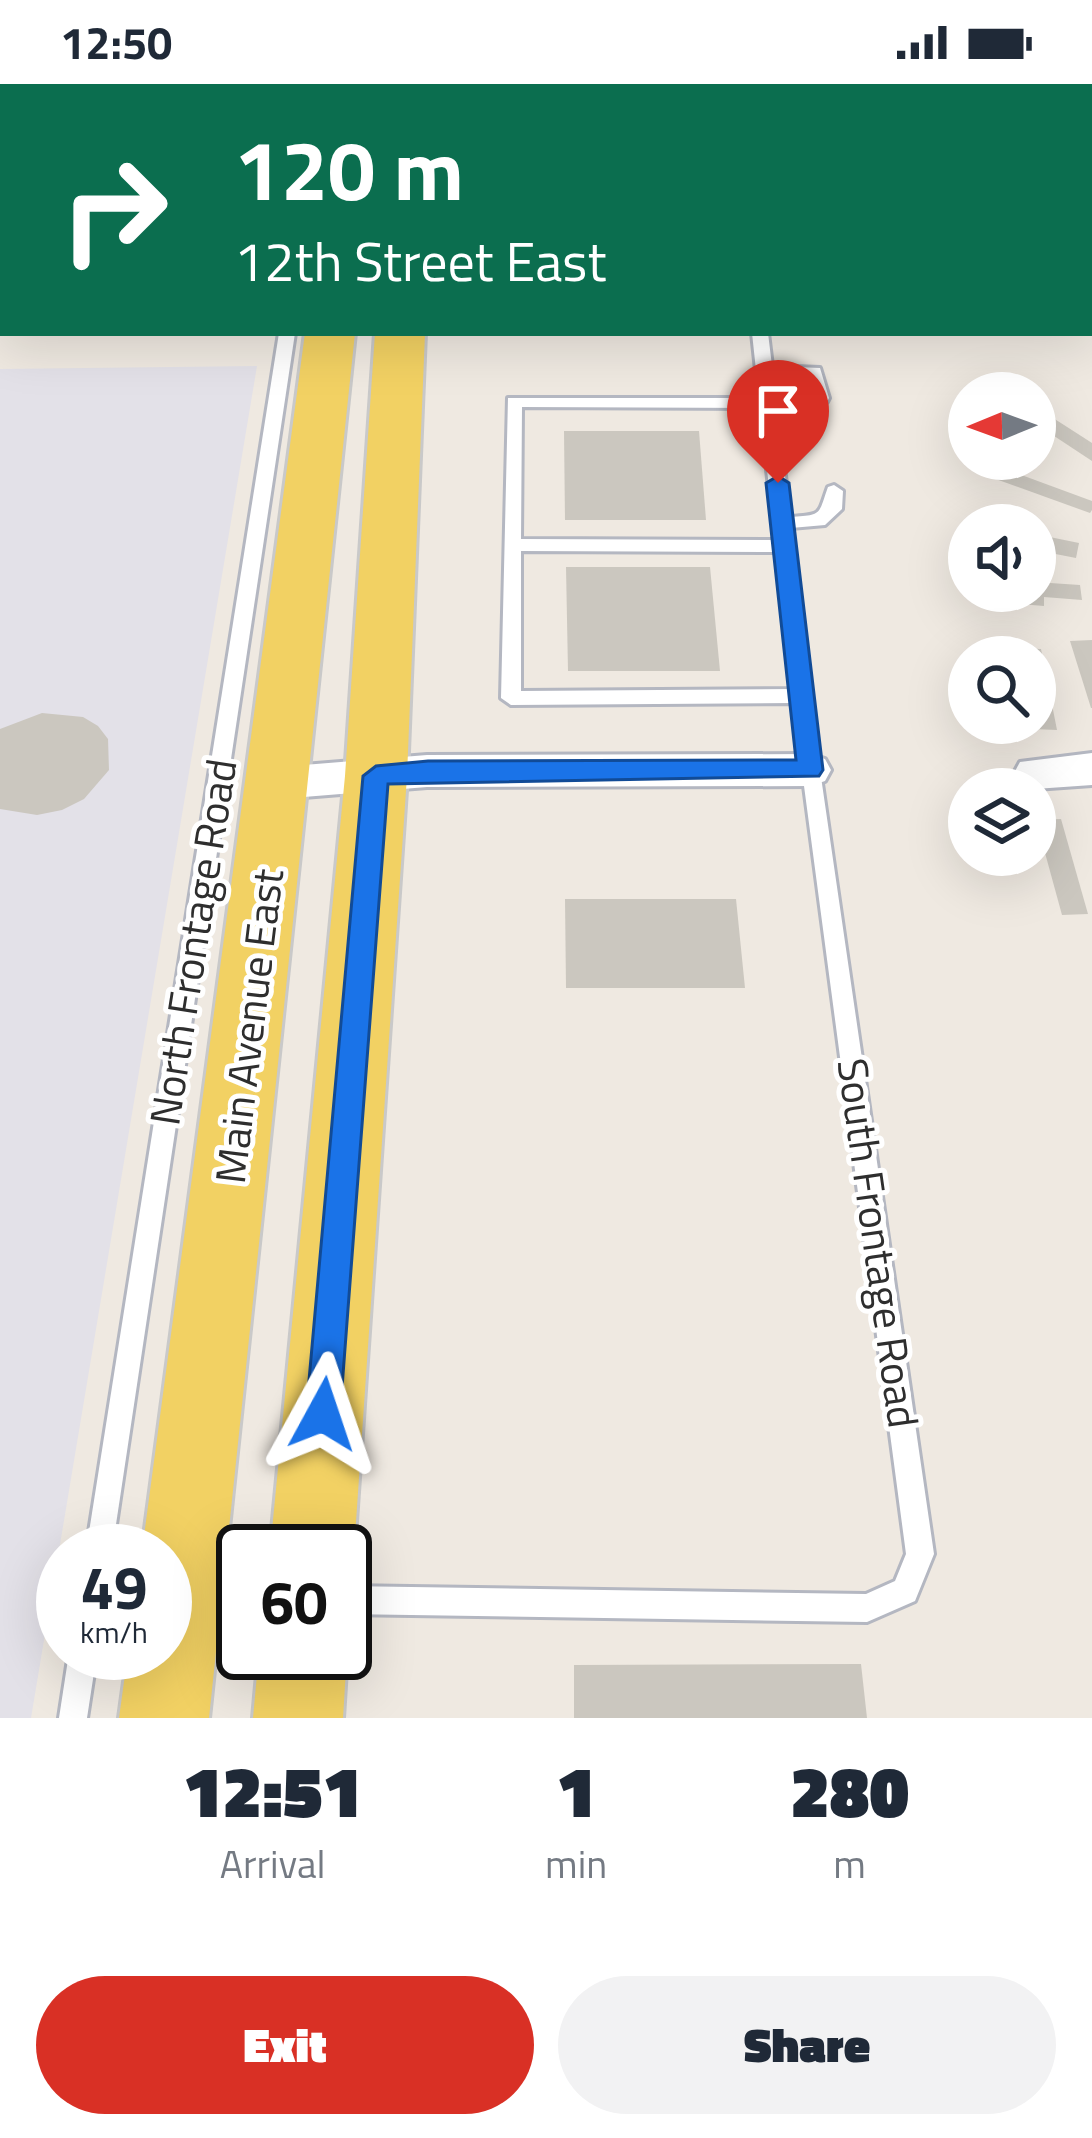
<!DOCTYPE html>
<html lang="en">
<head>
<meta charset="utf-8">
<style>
	body { margin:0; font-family:"Titillium Web",sans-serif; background:#f2f2f3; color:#1f2937; height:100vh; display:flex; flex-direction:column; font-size:45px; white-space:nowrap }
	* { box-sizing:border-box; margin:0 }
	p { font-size:39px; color:#747a83 }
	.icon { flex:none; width:66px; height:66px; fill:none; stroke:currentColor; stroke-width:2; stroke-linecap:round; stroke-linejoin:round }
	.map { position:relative; height:1634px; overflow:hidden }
	.details { display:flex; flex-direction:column; background:#fff; flex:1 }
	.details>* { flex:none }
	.banner { position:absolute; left:0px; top:0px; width:1092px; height:252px; box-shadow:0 12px 48px #0002; background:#0b6e4f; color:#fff; overflow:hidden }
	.needle { width:78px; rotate:269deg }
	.tools { position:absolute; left:948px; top:288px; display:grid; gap:24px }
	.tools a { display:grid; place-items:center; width:108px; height:108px; border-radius:50%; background:#fff; box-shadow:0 12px 48px #0002; font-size:60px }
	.speed { position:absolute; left:36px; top:1440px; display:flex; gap:24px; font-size:60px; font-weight:700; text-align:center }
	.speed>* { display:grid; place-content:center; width:156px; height:156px; border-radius:50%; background:#fff; box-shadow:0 12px 48px #0002; line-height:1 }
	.speed small { font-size:30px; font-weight:400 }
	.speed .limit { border:6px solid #111; border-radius:18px; background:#fff; color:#111 }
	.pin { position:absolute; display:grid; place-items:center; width:102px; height:102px; color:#fff; margin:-123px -51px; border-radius:50% 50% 50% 0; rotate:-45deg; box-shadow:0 0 12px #0007 }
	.pin .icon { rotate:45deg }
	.me { position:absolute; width:132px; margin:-66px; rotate:5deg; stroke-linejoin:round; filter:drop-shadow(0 0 9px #0008) }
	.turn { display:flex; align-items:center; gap:42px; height:252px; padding:0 36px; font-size:54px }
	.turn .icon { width:156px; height:156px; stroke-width:2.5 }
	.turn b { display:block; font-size:84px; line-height:102px }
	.eta { display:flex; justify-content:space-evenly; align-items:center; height:204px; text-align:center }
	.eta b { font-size:72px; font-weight:800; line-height:84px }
	.button { display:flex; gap:24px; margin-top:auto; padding:24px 36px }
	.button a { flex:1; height:138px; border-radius:72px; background:#d93025; color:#fff; font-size:48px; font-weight:800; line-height:138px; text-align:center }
	.button a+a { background:#f2f2f3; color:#1f2937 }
	.status { display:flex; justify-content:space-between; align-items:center; height:84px; padding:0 60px; background:#fff; direction:ltr }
	.status svg { height:33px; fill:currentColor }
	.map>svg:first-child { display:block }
	.industrial { fill:#e3e1e8 }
	.building { fill:#cbc7bf }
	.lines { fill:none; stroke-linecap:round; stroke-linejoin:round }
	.service-casing { stroke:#b4b7c1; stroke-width:6 }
	.minor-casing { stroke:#b4b7c1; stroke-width:6 }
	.primary-casing { stroke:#c9c9c9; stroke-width:6 }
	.service { fill:#fff; fill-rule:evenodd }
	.minor { fill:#fff; fill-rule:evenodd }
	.primary { fill:#f2d163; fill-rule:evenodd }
	.route { fill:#1a73e8; stroke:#114b97; stroke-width:3 }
	.labels { text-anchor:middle; stroke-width:10; stroke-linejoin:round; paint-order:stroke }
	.street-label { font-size:42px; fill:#2e2e2e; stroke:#fff }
</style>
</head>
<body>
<div class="status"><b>12:50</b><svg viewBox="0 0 49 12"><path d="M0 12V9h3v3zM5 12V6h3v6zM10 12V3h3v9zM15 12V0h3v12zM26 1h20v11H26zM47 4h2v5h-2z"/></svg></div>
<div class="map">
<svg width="1092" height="1634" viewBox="0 0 1092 1634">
	<rect width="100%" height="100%" fill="#efe9e1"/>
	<!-- industrial -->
	<path class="industrial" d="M257,282l-226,1352h-31v-1349z"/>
	<!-- building -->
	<g class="building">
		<path d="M1050,332l42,27v18l-56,-37z"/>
		<path d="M564,347h135l7,89h-141z"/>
		<path d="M997,382l95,35v9l-2,3 -100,-36z"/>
		<path d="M1035,450l44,9 -3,15 -41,-8z"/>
		<path d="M566,483h144l10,104h-152z"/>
		<path d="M1035,498l45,3 2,15 -38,-3v9l-24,-2 -1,-9 -13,-1 29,-3z"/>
		<path d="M1092,556v68h-1l-21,-67z"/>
		<path d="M1017,564l24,1 16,81 -24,-1 2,-72h-16z"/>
		<path d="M42,629l41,4 15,9 10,13 1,31 -25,29 -22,11 -25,5 -37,-6v-80z"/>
		<path d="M1061,735l27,95 -26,1 -26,-95z"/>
		<path d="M565,815h171l9,89h-179z"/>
		<path d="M861,1580l6,54h-293v-53z"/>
	</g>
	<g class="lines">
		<defs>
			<g id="service">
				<rect x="244" y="0" width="14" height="3"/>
				<path d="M318,0h14l-1,3h-14z"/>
				<path d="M722,0h14l1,3h-14z"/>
				<path d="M279,249h16l-183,1218h-26z"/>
				<path d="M752,249h16l4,33 48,2 9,30 -2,4h-12l-8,-26h-34l17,141c33,-2 28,-2 38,-30l6,-2 9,6 -1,18 -17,16 -34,3 29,242 114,784 -19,47 -48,21 -522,-8v-28l521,8 29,-13 11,-27 -113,-851 -282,2 -10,-7 7,-300h251zM522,323l238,1 15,132 -254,-1zM521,467l255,1 15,137 -270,2z"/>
				<path d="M69,1569h28l-10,65h-28z"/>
			</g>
			<g id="minor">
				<path d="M981,0h31l2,3h-31z"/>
				<rect x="1089" y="15" width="3" height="18"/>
				<path d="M1089,105h3l-3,24z"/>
				<path d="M1092,669v32l-57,4 -15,-5 -6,-11 6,-11z"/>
				<path d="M810,670l15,5 6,11 -6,11 -15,5 -383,1 -148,12 -15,-5 -6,-11 6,-11 15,-5 148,-12z"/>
			</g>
			<g id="primary">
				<rect x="409" y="0" width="42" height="3"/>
				<path d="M305,249h50l-146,1385h-90l9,-65h37v-102h-23z"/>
				<path d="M375,249h50l-18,443 -53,775 -9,23v-23h-75l75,-775z"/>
				<path d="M345,1564l2,5 -4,65h-90l6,-65h86z"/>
			</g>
		</defs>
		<!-- service casing -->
		<use href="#service" class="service-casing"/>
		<!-- minor casing -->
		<use href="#minor" class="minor-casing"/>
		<!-- primary casing -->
		<use href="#primary" class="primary-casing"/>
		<!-- service -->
		<use href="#service" class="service"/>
		<!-- minor -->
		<use href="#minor" class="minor"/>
		<!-- primary -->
		<use href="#primary" class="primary"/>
	</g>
	<!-- route -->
	<path class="route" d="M778,392l11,7 34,287 -4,6 -431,8 -48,630 -5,12 -12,5 -12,-5 -5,-12 57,-638 13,-10 52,-5 368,-1 -30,-277z"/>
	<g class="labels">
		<!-- street labels -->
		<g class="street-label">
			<text transform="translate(193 858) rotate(-81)" y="15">North Frontage Road</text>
			<text transform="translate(249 942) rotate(-83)" y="15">Main Avenue East</text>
			<text transform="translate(878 1159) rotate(82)" y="15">South Frontage Road</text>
		</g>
	</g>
</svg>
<div class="tools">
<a><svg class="needle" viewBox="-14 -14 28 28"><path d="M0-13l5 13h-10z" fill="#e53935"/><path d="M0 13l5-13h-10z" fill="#747a83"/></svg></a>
<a><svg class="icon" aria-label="sound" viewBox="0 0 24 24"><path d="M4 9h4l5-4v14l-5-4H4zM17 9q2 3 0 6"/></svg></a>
<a><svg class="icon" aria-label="search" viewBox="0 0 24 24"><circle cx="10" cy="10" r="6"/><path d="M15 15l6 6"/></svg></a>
<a><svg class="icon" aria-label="layers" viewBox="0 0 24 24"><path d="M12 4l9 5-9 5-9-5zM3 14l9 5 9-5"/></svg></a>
</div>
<div class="speed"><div>49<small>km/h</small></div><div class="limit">60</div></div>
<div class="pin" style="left:778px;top:399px;background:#d93025"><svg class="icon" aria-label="arrive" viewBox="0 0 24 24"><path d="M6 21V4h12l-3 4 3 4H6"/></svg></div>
<svg class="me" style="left:323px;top:1330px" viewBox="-20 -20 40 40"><path d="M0-17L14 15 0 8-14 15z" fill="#1a73e8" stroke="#fff" stroke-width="4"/></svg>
<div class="banner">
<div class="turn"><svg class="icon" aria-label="right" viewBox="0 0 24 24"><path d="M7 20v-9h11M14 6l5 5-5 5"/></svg><div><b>120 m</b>12th Street East</div></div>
</div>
</div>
<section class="details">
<div class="eta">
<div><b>12:51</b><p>Arrival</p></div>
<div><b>1</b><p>min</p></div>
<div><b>280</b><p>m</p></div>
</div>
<div class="button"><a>Exit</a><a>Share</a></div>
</section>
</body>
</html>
